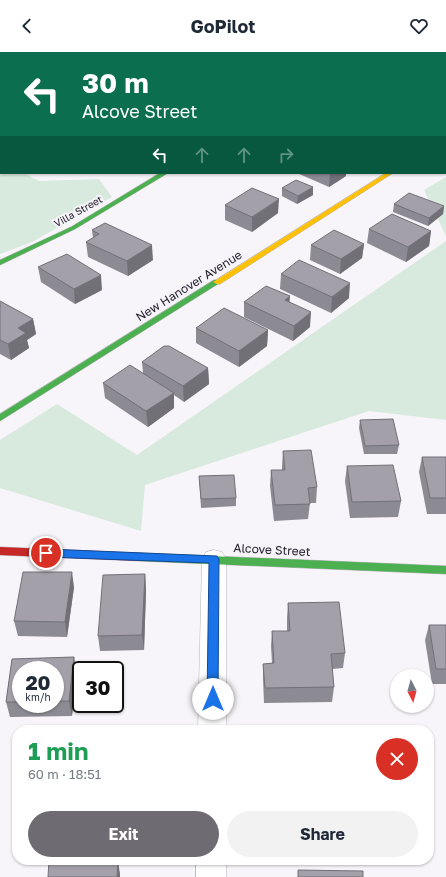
<!DOCTYPE html>
<html lang="en">
<head>
<meta charset="utf-8">
<style>
	body { margin:0; font-family:"Golos Text",sans-serif; background:#f2f2f3; color:#1f2937; height:100vh; display:flex; flex-direction:column; font-size:15px; white-space:nowrap }
	* { box-sizing:border-box; margin:0 }
	p { font-size:13px; color:#747a83 }
	.icon { flex:none; width:22px; height:22px; fill:none; stroke:currentColor; stroke-width:2; stroke-linecap:round; stroke-linejoin:round }
	.map { position:relative; flex:1; overflow:hidden }
	.side { position:absolute; left:12px; top:673px; width:422px; height:140px; display:flex; flex-direction:column; background:#fff; border-radius:16px; box-shadow:0 1px 3px #0004 }
	.side>* { flex:none }
	.banner { position:absolute; left:0px; top:0px; width:446px; height:122px; box-shadow:0 1px 3px #0004; background:#0b6e4f; color:#fff; overflow:hidden }
	.needle { width:26px; rotate:174deg }
	.tools { position:absolute; left:390px; top:617px; display:grid; gap:8px }
	.tools a { display:grid; place-items:center; width:44px; height:44px; border-radius:50%; background:#fff; box-shadow:0 1px 3px #0004; font-size:20px }
	.speed { position:absolute; left:12px; top:609px; display:flex; gap:8px; font-size:20px; font-weight:700; text-align:center }
	.speed>* { display:grid; place-content:center; width:52px; height:52px; border-radius:50%; background:#fff; box-shadow:0 1px 3px #0004; line-height:1 }
	.speed small { font-size:10px; font-weight:400 }
	.speed .limit { border:2px solid #111; border-radius:6px; background:#fff; color:#111 }
	.pin { position:absolute; display:grid; place-items:center; width:34px; height:34px; color:#fff; margin:-17px; border:2px solid #fff; border-radius:50%; box-shadow:0 1px 4px #0007 }
	.me { position:absolute; width:44px; margin:-22px; rotate:0deg; stroke-linejoin:round; filter:drop-shadow(0 0 3px #0008) }
	.turn { display:flex; align-items:center; gap:14px; height:84px; padding:0 16px; font-size:18px }
	.turn .icon { width:52px; height:52px; stroke-width:2.5 }
	.turn b { display:block; font-size:28px; line-height:34px }
	.lanes { display:flex; align-items:center; height:38px; padding:0 16px; background:#0003; justify-content:center; gap:20px; direction:ltr }
	.lanes .off { opacity:.35 }
	.round { display:grid; place-items:center; flex:none; width:42px; height:42px; border-radius:21px; background:#f2f2f3 }
	.overview { display:flex; align-items:center; justify-content:space-between; height:68px; padding:0 16px }
	h1 { font-size:24px; font-weight:700; line-height:30px; color:#1e9e55 }
	.primary-button { display:flex; gap:8px; margin-top:auto; padding:8px 16px }
	.primary-button a { flex:1; height:46px; border-radius:24px; background:#6e6b73; color:#fff; font-size:16px; font-weight:700; line-height:46px; text-align:center }
	.primary-button a+a { background:#f2f2f3; color:#1f2937 }
	header { display:flex; justify-content:space-between; align-items:center; height:52px; padding:0 16px; background:#fff; font-size:18px; font-weight:700 }
	.map>svg:first-child { display:block }
	.green { fill:#d8e9de }
	.lines { fill:none; stroke-linecap:round; stroke-linejoin:round }
	.street-casing { stroke:#b7b4bb; stroke-width:1 }
	.fast-casing { stroke:#b7b4bb; stroke-width:1 }
	.slow-casing { stroke:#b7b4bb; stroke-width:1 }
	.jam-casing { stroke:#b7b4bb; stroke-width:1 }
	.street { fill:#fefefe; fill-rule:evenodd }
	.fast { fill:#4caf50; fill-rule:evenodd }
	.slow { fill:#ffc107; fill-rule:evenodd }
	.jam { fill:#c62828; fill-rule:evenodd }
	.wall { fill:#8c8a92; fill-rule:evenodd }
	.shaded-wall { fill:#727077 }
	.building { fill:#a3a0aa; stroke:#727077 }
	.route { fill:#1a73e8; stroke:#114b97 }
	.labels { text-anchor:middle; stroke-width:4; stroke-linejoin:round; paint-order:stroke }
	.far-street-label { font-size:10px; fill:#24202b; stroke:#f6f4fa }
	.street-label { font-size:12px; fill:#24202b; stroke:#f6f4fa }
</style>
</head>
<body>
<header><svg class="icon" aria-label="back" viewBox="0 0 24 24"><path d="M15 5l-7 7 7 7"/></svg>GoPilot<svg class="icon" aria-label="heart" viewBox="0 0 24 24"><path d="M12 20l-8-8c-3-5 5-10 8-4 3-6 11-1 8 4z"/></svg></header>
<div class="map">
<svg width="446" height="825" viewBox="0 0 446 825">
	<rect width="100%" height="100%" fill="#f7f5f9"/>
	<!-- green -->
	<g class="green">
		<path d="M0,109l1,12h23l15,8 60,-2 13,18 -80,45 -32,12z"/>
		<path d="M446,125v59l-22,-46z"/>
		<path d="M446,189v179l-77,-9 -224,74 -4,46 -141,-43v-48l57,-36 80,51z"/>
	</g>
	<g class="lines">
		<defs>
			<g id="street">
				<path d="M272,0h15l-16,1z"/>
				<path d="M214,498l8,2 4,7v171h-28l4,-171 4,-7z"/>
				<rect x="196" y="808" width="30" height="17"/>
			</g>
			<g id="fast">
				<path d="M445,75h1l-1,5z"/>
				<path d="M160,121h8l-93,56 -75,36v-5l71,-33z"/>
				<path d="M214,228h3l4,2 -221,139v-7z"/>
				<path d="M141,501l305,13v8l-305,-13 -3,-1 -2,-3 2,-3z"/>
			</g>
			<path id="slow" d="M386,121h7l-173,111h-3l-4,-2z"/>
			<path id="jam" d="M0,495l141,6 3,1 2,3 -2,3 -3,1 -141,-6z"/>
		</defs>
		<!-- street casing -->
		<use href="#street" class="street-casing"/>
		<!-- fast casing -->
		<use href="#fast" class="fast-casing"/>
		<!-- slow casing -->
		<use href="#slow" class="slow-casing"/>
		<!-- jam casing -->
		<use href="#jam" class="jam-casing"/>
		<!-- street -->
		<use href="#street" class="street"/>
		<!-- fast -->
		<use href="#fast" class="fast"/>
		<!-- slow -->
		<use href="#slow" class="slow"/>
		<!-- jam -->
		<use href="#jam" class="jam"/>
	</g>
	<!-- wall -->
	<g class="wall">
		<path d="M202,0h16l-1,1h-15z"/>
		<path d="M225,0h15l-2,1h-8z"/>
		<rect x="328" y="0" width="41" height="1"/>
		<rect x="0" y="7" width="1" height="21"/>
		<path d="M445,7h1v31l-1,-1z"/>
		<path d="M297,121h49v3l-17,11z"/>
		<path d="M282,136l31,7 -16,9 -15,-8z"/>
		<path d="M394,152l50,2 -1,8 -15,12 -35,-14z"/>
		<path d="M225,153l53,8 -26,19 -27,-12z"/>
		<path d="M369,177l62,2 -2,15 -23,16 -39,-19z"/>
		<path d="M92,178l61,30 -25,16 -40,-19 -2,-15 7,-4z"/>
		<path d="M364,192l-2,14 -22,16 -30,-14 1,-15z"/>
		<path d="M38,215l64,23 -27,14 -34,-22z"/>
		<path d="M281,222l68,24 -18,15 -51,-24z"/>
		<path d="M0,249l33,18 3,15 -9,6 2,8 -18,12 -11,-6z"/>
		<path d="M244,250h45l21,25 -17,14 -49,-24z"/>
		<path d="M196,276l72,2 -1,16 -28,21 -43,-24z"/>
		<path d="M142,310l66,6 1,16 -25,18 -10,-7v13l-26,19 -43,-29 -2,-15 40,-10z"/>
		<path d="M360,368l39,25 -2,9h-33l-5,-26z"/>
		<path d="M283,399l34,36 -1,16h-6l-2,16 -34,2 -4,-35 1,-16h11v-3z"/>
		<path d="M422,405h24v57h-19l-8,-42z"/>
		<path d="M347,414l54,35 -3,16 -48,1 -5,-37z"/>
		<path d="M199,424l37,22v8l-35,2z"/>
		<path d="M145,522l1,16 -2,60 -44,1 -2,-15z"/>
		<path d="M74,535l-7,50 -49,-1 -4,-15z"/>
		<path d="M288,551l57,50 -2,15 -11,1 2,18 -2,15 -68,1 -1,-24v-15l9,-1 -1,-17 1,-15h15v-13z"/>
		<path d="M429,573h17v59h-14l-7,-44z"/>
		<path d="M74,605l2,15 -4,44 -62,1 -4,-15 6,-43zM21,618h34v34h-34z"/>
	</g>
	<!-- shaded-wall -->
	<g class="shaded-wall">
		<path d="M330,121h16v3l-17,11z"/>
		<path d="M313,135v8l-16,9 1,-8z"/>
		<path d="M279,147l-1,14 -26,19v-15z"/>
		<path d="M444,154l-1,8 -15,12 1,-8z"/>
		<path d="M431,179l-2,15 -23,16 2,-15z"/>
		<path d="M364,192l-2,14 -22,16 1,-15z"/>
		<path d="M152,193l1,15 -25,16 -1,-15z"/>
		<path d="M101,223l1,15 -27,14 -1,-15z"/>
		<path d="M350,231l-1,15 -18,15 1,-16z"/>
		<path d="M290,244l-1,16 -4,-12z"/>
		<path d="M311,260l-1,15 -17,14 1,-15z"/>
		<path d="M33,267l3,15 -9,6 2,8 -18,12 -3,-16 10,-16z"/>
		<path d="M268,278l-1,16 -28,21v-16z"/>
		<path d="M208,316l1,16 -25,18 -1,-16z"/>
		<path d="M174,341v15l-26,19 -2,-16z"/>
		<path d="M72,520l2,15 -7,50 -2,-15z"/>
		<path d="M145,522l1,16 -2,60 -2,-15z"/>
		<path d="M74,605l2,15 -4,44 -3,-15z"/>
		<path d="M118,809l2,13v3h-3z"/>
	</g>
	<!-- building -->
	<g class="building">
		<path d="M332,0h25l-1,1h-19z"/>
		<path d="M0,7h1v14l-1,-1z"/>
		<path d="M445,7h1v17l-1,-1z"/>
		<path d="M296,128l17,7 -15,9 -16,-8z"/>
		<path d="M252,136l27,11 -27,18 -27,-12z"/>
		<path d="M409,141l35,13 -15,12 -35,-14z"/>
		<path d="M392,162l39,17 -23,16 -39,-18z"/>
		<path d="M105,171l47,22 -25,16 -41,-19 13,-8 -7,-4z"/>
		<path d="M334,178l30,14 -23,15 -30,-14z"/>
		<path d="M67,202l34,21 -27,14 -36,-22z"/>
		<path d="M299,208l51,23 -18,14 -51,-23z"/>
		<path d="M266,234l24,10 -5,4 26,12 -17,14 -50,-24z"/>
		<path d="M0,249l33,18 -15,9 8,5 -18,11 -8,-4z"/>
		<path d="M224,256l44,22 -29,21 -43,-23z"/>
		<path d="M164,294h5l39,22 -25,18 -41,-24z"/>
		<path d="M130,313l44,28 -28,18 -43,-28z"/>
		<path d="M393,367l6,26 -34,1 -5,-26z"/>
		<path d="M311,398l6,37 -9,1 2,16 -35,1 -4,-35h14l-2,-19z"/>
		<path d="M422,405h24v41h-16z"/>
		<path d="M393,413l8,36 -49,1 -5,-36z"/>
		<path d="M234,423l2,23 -35,1 -2,-23z"/>
		<path d="M23,520h49l-7,50 -51,-1z"/>
		<path d="M145,522l-3,61 -44,1 5,-61z"/>
		<path d="M339,550l6,51 -14,1 3,33 -69,1 -2,-24 11,-1 -2,-32h18l-2,-28z"/>
		<path d="M429,573h17v44h-10z"/>
		<path d="M74,605l-5,44h-14v-31h-34v32h-15l6,-43z"/>
		<path d="M49,808h36l-1,2 34,-1 -1,16h-69z"/>
		<path d="M298,818l65,1v6h-65z"/>
	</g>
	<!-- route -->
	<path class="route" d="M46,497l171,7 2,3 -1,140 -1,3 -4,2 -4,-2 -2,-3 2,-136 -163,-6 -5,-4z"/>
	<g class="labels">
		<!-- far-street labels -->
		<g class="far-street-label">
			<text transform="translate(78 159) rotate(-29)" y="4">Villa Street</text>
		</g>
		<!-- street labels -->
		<g class="street-label">
			<text transform="translate(189 234) rotate(-32)" y="4">New Hanover Avenue</text>
			<text transform="translate(272 498) rotate(3)" y="4">Alcove Street</text>
		</g>
	</g>
</svg>
<div class="tools">
<a><svg class="needle" viewBox="-14 -14 28 28"><path d="M0-13l5 13h-10z" fill="#e53935"/><path d="M0 13l5-13h-10z" fill="#747a83"/></svg></a>
</div>
<div class="speed"><div>20<small>km/h</small></div><div class="limit">30</div></div>
<div class="pin" style="left:46px;top:501px;background:#d93025"><svg class="icon" aria-label="arrive" viewBox="0 0 24 24"><path d="M6 21V4h12l-3 4 3 4H6"/></svg></div>
<svg class="me" style="left:213px;top:647px" viewBox="-20 -20 40 40"><circle r="19" fill="#fff"/><path d="M0-13L10 11 0 6-10 11z" fill="#1a73e8"/></svg>
<div class="banner">
<div class="turn"><svg class="icon" aria-label="left" viewBox="0 0 24 24"><path d="M17 20v-9H6M10 6l-5 5 5 5"/></svg><div><b>30 m</b>Alcove Street</div></div>
<div class="lanes"><svg class="icon" aria-label="left" viewBox="0 0 24 24"><path d="M17 20v-9H6M10 6l-5 5 5 5"/></svg><svg class="icon off" aria-label="ahead" viewBox="0 0 24 24"><path d="M12 20V5M6 11l6-6 6 6"/></svg><svg class="icon off" aria-label="ahead" viewBox="0 0 24 24"><path d="M12 20V5M6 11l6-6 6 6"/></svg><svg class="icon off" aria-label="right" viewBox="0 0 24 24"><path d="M7 20v-9h11M14 6l5 5-5 5"/></svg></div>
</div>
<section class="side">
<div class="overview"><div><h1>1 min</h1><p>60 m · 18:51</p></div><a class="round" style="background:#d93025;color:#fff"><svg class="icon" aria-label="close" viewBox="0 0 24 24"><path d="M6 6l12 12M18 6L6 18"/></svg></a></div>
<div class="primary-button"><a>Exit</a><a>Share</a></div>
</section>
</div>
</body>
</html>
